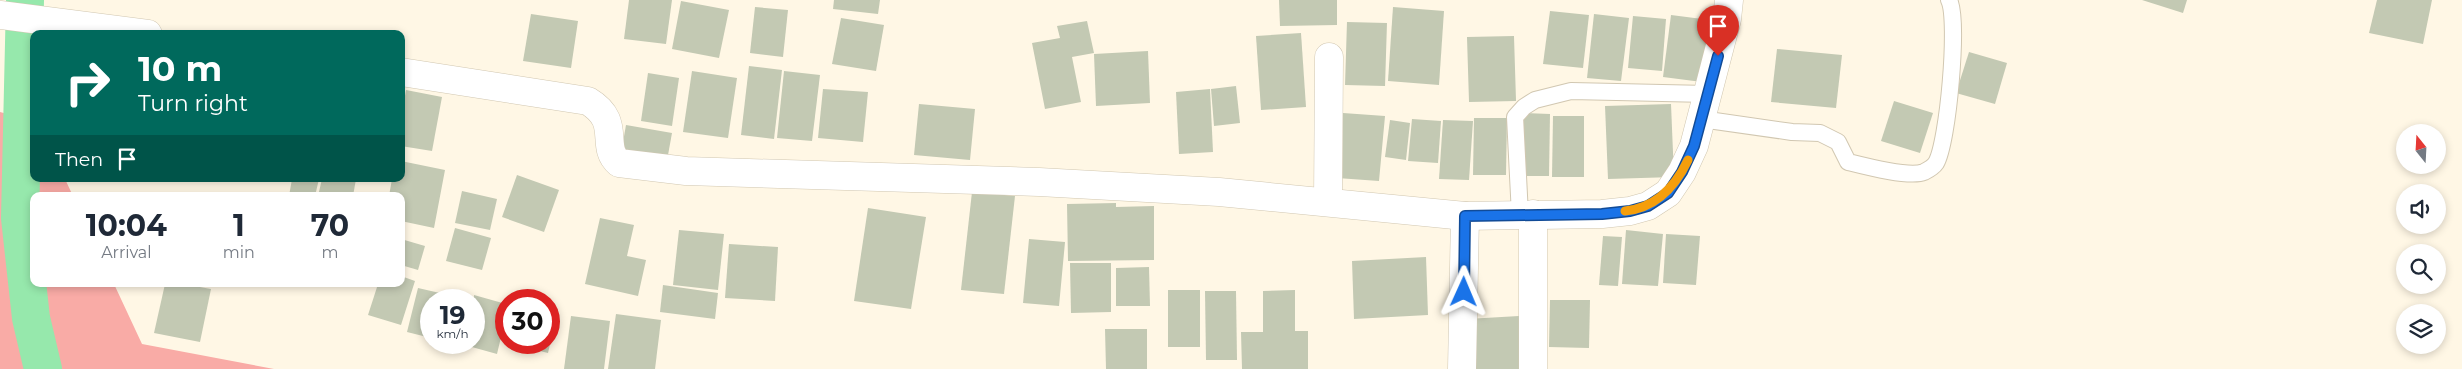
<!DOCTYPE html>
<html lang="en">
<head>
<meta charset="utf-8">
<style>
	body { margin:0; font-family:Montserrat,sans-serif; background:#f6f6f7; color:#1f2937; height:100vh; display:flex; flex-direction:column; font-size:19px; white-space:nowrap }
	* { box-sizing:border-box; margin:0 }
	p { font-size:16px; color:#747a83 }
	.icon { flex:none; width:28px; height:28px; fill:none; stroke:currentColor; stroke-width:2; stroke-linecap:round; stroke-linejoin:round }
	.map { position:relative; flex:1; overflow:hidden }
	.panel { position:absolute; left:30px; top:192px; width:375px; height:95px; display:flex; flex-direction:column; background:#fff; border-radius:10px; box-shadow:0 2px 8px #0003 }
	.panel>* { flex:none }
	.hud { position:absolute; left:30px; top:30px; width:375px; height:152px; border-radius:10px; box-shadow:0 2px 8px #0003; background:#00695c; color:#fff; overflow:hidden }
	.needle { width:32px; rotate:342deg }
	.fabs { position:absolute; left:2396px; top:124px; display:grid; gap:10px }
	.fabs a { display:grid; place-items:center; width:50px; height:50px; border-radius:50%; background:#fff; box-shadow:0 2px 8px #0003; font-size:25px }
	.speed { position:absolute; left:420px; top:289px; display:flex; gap:10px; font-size:25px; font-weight:700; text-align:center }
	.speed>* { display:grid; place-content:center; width:65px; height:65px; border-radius:50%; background:#fff; box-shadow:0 2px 8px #0003; line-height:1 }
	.speed small { font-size:12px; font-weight:400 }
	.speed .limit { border:8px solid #d22; background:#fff; color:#111 }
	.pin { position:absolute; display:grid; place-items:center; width:42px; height:42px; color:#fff; margin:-51px -21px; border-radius:50% 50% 50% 0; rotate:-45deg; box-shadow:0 0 5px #0007 }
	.pin .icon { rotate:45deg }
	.me { position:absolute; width:55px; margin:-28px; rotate:1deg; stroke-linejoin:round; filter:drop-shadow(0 0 4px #0008) }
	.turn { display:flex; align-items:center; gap:18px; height:105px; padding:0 25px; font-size:22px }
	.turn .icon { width:65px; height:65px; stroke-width:2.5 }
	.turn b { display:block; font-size:35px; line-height:42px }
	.then { display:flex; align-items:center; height:48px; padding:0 25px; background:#0003; gap:10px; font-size:19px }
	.eta { display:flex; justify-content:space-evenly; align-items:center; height:85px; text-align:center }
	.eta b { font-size:30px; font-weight:700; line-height:35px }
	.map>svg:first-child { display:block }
	.forest { fill:#f9aba6 }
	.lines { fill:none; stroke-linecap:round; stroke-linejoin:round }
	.canal { stroke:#96e8ac; stroke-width:38 }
	.building { fill:#c3c9b3 }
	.service-casing { stroke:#d1c7b1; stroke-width:18 }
	.minor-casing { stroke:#d1c7b1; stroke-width:29 }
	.service { stroke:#fff; stroke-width:16 }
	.minor { stroke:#fff; stroke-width:28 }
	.route-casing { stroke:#114b97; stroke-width:12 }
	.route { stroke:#1a73e8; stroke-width:9 }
	.slow { stroke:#f59e0b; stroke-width:9 }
</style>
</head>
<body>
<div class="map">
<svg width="2462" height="369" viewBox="0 0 2462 369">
	<rect width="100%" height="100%" fill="#fff7e5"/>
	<!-- forest -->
	<path class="forest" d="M0,112l34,9v58h31l8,17h-39v88h80l28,60 132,25h-274z"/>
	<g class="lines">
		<!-- canal -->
		<path class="canal" d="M25,0l-5,218 11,100 12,51"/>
	</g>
	<!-- building -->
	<g class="building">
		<path d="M629,0h43l-6,44 -42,-5z"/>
		<path d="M834,0h46l-2,14 -45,-5z"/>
		<path d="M1279,0h58v25l-57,1z"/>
		<path d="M2142,0h45l-4,13z"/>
		<path d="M2377,0h55l-9,44 -54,-11z"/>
		<path d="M681,1l48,9 -10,48 -47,-9z"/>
		<path d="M755,7l33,3 -5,47 -33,-4z"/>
		<path d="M1393,7l51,4 -5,74 -51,-4z"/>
		<path d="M1550,11l39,4 -6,53 -40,-4z"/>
		<path d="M531,14l47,7 -7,47 -48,-7z"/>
		<path d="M1594,14l35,4 -8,63 -34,-3z"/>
		<path d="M1671,15l39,5 -8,62 -39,-5z"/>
		<path d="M1633,16l33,3 -4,52 -34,-3z"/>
		<path d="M841,18l43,7 -8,46 -44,-7z"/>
		<path d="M1087,21l7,32 -22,4 9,45 -36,7 -13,-66 28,-5 -3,-12z"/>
		<path d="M1347,22l40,1 -2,63 -40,-1z"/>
		<path d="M1301,33l5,74 -45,3 -5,-74z"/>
		<path d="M1514,36l2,65 -47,1 -2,-65z"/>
		<path d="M1777,49l65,6 -6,53 -65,-6z"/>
		<path d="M1148,51l2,52 -54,3 -2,-52z"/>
		<path d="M1969,52l38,11 -12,41 -39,-11z"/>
		<path d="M749,66l33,4 -8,69 -33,-4z"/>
		<path d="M692,71l45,7 -9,60 -45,-6z"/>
		<path d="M784,71l36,4 -8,66 -35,-3z"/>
		<path d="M648,73l31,5 -7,48 -31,-5z"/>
		<path d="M1236,86l4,37 -26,3 -3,-37z"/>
		<path d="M823,89l45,3 -5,50 -45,-4z"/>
		<path d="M1210,89l3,63 -34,2 -3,-62z"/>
		<path d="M406,90l36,7 -10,54 -31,-5v-28z"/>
		<path d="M1894,101l39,12 -13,40 -39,-12z"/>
		<path d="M919,104l56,5 -5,51 -56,-5z"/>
		<path d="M1671,104l3,73 -66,2 -3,-73z"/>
		<path d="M1343,113l42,3 -6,65 -42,-3z"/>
		<path d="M1522,113l28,1 -1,62h-28z"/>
		<path d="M1553,116h31v61h-32z"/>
		<path d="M1474,118h33l-1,57h-33z"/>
		<path d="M1412,119l29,2 -3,42 -30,-2z"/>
		<path d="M1390,120l20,3 -4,37 -21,-3z"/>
		<path d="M1443,120l30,1 -4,59 -30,-1z"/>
		<path d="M626,125l46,8 -6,33 -46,-7z"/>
		<path d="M401,161l44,9 -11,58 -33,-7v-25h-12l3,-17h9z"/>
		<path d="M517,175l42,15 -15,42 -42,-15z"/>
		<path d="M292,179h27l-4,17h-26z"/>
		<path d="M322,179h34l-3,17h-35z"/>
		<path d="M462,191l35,8 -7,31 -35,-7z"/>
		<path d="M972,192l43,4 -11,98 -43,-4z"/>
		<path d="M1116,203v4l38,-1v54l-86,1 -1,-57z"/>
		<path d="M868,208l58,9 -15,92 -57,-8z"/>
		<path d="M600,218l34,7 -7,31 19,4 -8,36 -53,-12z"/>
		<path d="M455,228l36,10 -9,32 -36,-9z"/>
		<path d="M679,230l45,4 -6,56 -45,-5z"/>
		<path d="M1626,230l37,4 -5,52 -36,-2z"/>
		<path d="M1666,234l34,2 -4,49 -33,-2z"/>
		<path d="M1603,236l19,1 -4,49 -19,-1z"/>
		<path d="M401,239l24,7 -7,24 -17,-5z"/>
		<path d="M1029,239l36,3 -6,64 -36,-3z"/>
		<path d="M729,244l49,3 -3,54 -50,-3z"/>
		<path d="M1426,257l2,58 -74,4 -2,-58z"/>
		<path d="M1070,263h41v49l-40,1z"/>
		<path d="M1149,267l1,39h-34v-38z"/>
		<path d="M401,276l14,5 -14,44 -33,-10 10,-31h23z"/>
		<path d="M165,284h18l28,5 -11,53 -46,-9z"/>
		<path d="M663,285l55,8 -3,26 -55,-7z"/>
		<path d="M418,288l48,11 -35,1v38l-24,-6z"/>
		<rect x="1168" y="290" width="32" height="57"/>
		<path d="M1295,290v41h13v38h-66l-1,-37h22v-41z"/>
		<path d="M1205,291h31l1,69h-31z"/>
		<path d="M474,295l32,9v12l-9,38 -36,-10 13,-2z"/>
		<path d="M1550,300h40l-1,48 -40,-1z"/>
		<path d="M549,307l9,2 -10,44 -41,-10 42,-1z"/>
		<path d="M616,314l45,6 -6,49h-47z"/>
		<path d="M571,316l39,5 -6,48h-40z"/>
		<path d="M1519,316l3,53h-53l-2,-50z"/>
		<path d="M1105,329h42v40h-41z"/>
	</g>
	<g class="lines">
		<defs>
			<g id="service">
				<path d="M1701,119l91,13 28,1 18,9 10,20c16,4 62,16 76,10 4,-2 10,-6 12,-9 12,-20 23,-143 13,-163"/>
				<path d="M1520,215l-5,-98 9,-10 11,-7 36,-9 137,3"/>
			</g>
			<g id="minor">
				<path d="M0,15l148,19"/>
				<path d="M401,72l187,29c35,21 11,45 31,62l67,8 353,11 180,10 246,24 137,-2 28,-3 18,-5 20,-13 14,-21 12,-26 33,-127 2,-19"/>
				<path d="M1328,202l1,-145"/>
				<path d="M1462,369l3,-153"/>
				<path d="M1533,369v-155"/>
			</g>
		</defs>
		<!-- service casing -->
		<use href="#service" class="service-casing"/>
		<!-- minor casing -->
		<use href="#minor" class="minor-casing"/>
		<!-- service -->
		<use href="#service" class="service"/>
		<!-- minor -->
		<use href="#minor" class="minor"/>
	</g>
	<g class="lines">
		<defs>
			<path id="route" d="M1464,292l1,-76 137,-2 28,-3 18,-5 20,-13 14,-21 12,-26 24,-90"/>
		</defs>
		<!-- route casing -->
		<use href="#route" class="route-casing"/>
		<!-- route -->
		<use href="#route" class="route"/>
		<!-- slow -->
		<path class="slow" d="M1625,211c31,-3 50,-24 63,-51"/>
	</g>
</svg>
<div class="fabs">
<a><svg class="needle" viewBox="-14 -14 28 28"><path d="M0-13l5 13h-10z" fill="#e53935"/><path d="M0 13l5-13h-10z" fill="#747a83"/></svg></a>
<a><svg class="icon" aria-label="sound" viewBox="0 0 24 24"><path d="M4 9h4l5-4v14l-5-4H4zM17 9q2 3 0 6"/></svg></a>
<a><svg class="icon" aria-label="search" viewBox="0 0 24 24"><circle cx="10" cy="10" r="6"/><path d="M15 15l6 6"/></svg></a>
<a><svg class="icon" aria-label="layers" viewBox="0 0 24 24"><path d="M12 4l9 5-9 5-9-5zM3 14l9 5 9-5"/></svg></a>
</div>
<div class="speed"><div>19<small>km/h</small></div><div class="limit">30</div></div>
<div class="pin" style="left:1718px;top:56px;background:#d93025"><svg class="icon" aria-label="arrive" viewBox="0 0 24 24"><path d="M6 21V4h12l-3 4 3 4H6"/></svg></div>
<svg class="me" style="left:1464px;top:292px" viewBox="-20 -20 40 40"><path d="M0-17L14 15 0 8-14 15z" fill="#1a73e8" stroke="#fff" stroke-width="4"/></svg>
<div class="hud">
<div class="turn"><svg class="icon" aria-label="right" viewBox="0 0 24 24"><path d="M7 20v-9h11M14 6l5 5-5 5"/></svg><div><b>10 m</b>Turn right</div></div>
<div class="then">Then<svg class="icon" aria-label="arrive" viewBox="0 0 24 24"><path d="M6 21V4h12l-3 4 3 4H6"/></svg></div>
</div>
<section class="panel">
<div class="eta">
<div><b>10:04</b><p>Arrival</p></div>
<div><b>1</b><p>min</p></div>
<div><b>70</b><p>m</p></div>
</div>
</section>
</div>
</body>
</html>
